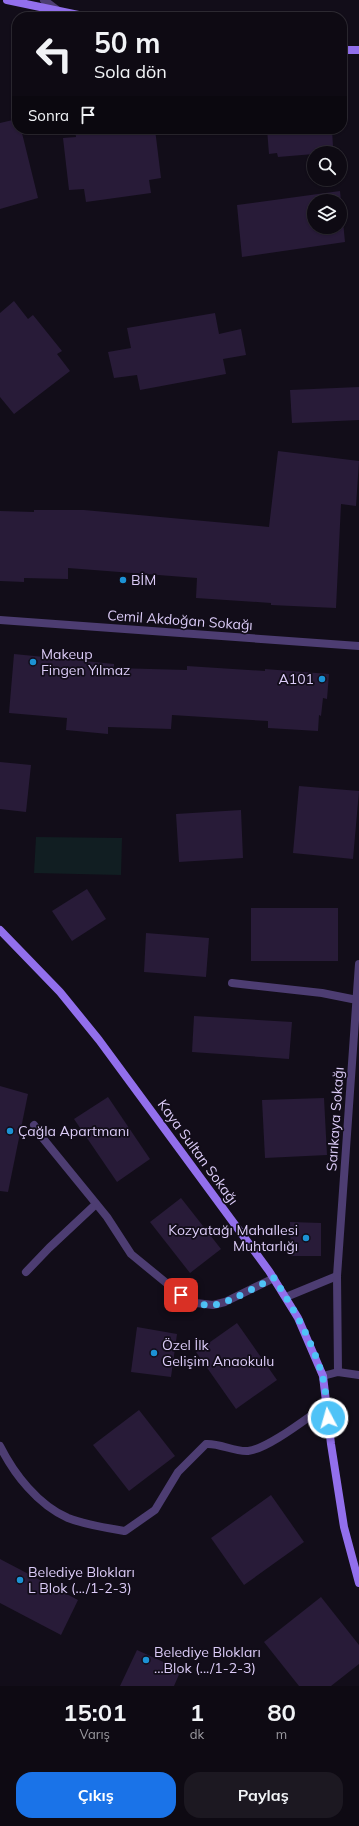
<!DOCTYPE html>
<html lang="tr">
<head>
<meta charset="utf-8">
<style>
	body { margin:0; font-family:Mulish,sans-serif; background:#1c1821; color:#f1f3f6; height:100vh; display:flex; flex-direction:column; font-size:15px; white-space:nowrap }
	* { box-sizing:border-box; margin:0 }
	p { font-size:13px; color:#9b9aa0 }
	.icon { flex:none; width:22px; height:22px; fill:none; stroke:currentColor; stroke-width:2; stroke-linecap:round; stroke-linejoin:round }
	.map { position:relative; height:1686px; overflow:hidden }
	.panel { display:flex; flex-direction:column; background:#0e0a13; flex:1 }
	.panel>* { flex:none }
	.top-card { position:absolute; left:12px; top:12px; width:335px; height:122px; border-radius:16px; box-shadow:0 1px 3px #0004,0 0 0 1px #2e2b33; background:#0e0a13; color:#f1f3f6; overflow:hidden }
	.fabs { position:absolute; left:307px; top:146px; display:grid; gap:8px }
	.fabs a { display:grid; place-items:center; width:40px; height:40px; border-radius:50%; background:#0e0a13; box-shadow:0 1px 3px #0004,0 0 0 1px #2e2b33; font-size:20px }
	.pin { position:absolute; display:grid; place-items:center; width:34px; height:34px; color:#fff; margin:-17px; border-radius:8px; box-shadow:0 2px 6px #0006 }
	.me { position:absolute; width:44px; margin:-22px; rotate:354deg; stroke-linejoin:round; filter:drop-shadow(0 0 3px #0008) }
	.turn { display:flex; align-items:center; gap:14px; height:84px; padding:0 16px; font-size:18px }
	.turn .icon { width:52px; height:52px; stroke-width:2.5 }
	.turn b { display:block; font-size:28px; line-height:34px }
	.then { display:flex; align-items:center; height:38px; padding:0 16px; background:#0003; gap:8px; font-size:15px }
	.eta { display:flex; justify-content:space-evenly; align-items:center; height:68px; text-align:center }
	.eta b { font-size:24px; font-weight:700; line-height:28px }
	.action { display:flex; gap:8px; margin-top:auto; padding:8px 16px }
	.action a { flex:1; height:46px; border-radius:16px; background:#1a73e8; color:#fff; font-size:16px; font-weight:700; line-height:46px; text-align:center }
	.action a+a { background:#1c1821; color:#f1f3f6 }
	.map>svg:first-child { display:block }
	.pitch { fill:#111e22 }
	.building { fill:#281b38; fill-rule:evenodd }
	.lines { fill:none; stroke-linecap:round; stroke-linejoin:round }
	.lane { stroke:#4d3d72; stroke-width:8 }
	.street { stroke:#4d3d72; stroke-width:8 }
	.secondary { stroke:#926fec; stroke-width:8 }
	.route { stroke:#4fc3f7; stroke-width:7; stroke-dasharray:0 12.6 }
	.poi-dot { fill:#1c92d4; stroke:#120d19; stroke-width:1.5 }
	.labels { text-anchor:middle; stroke-width:3.5; stroke-linejoin:round; paint-order:stroke }
	.poi-label { font-size:14px; fill:#dcccf8; stroke:#120d19; text-anchor:start }
	.street-label { font-size:14px; fill:#dcccf8; stroke:#120d19 }
</style>
</head>
<body>
<div class="map">
<svg width="359" height="1686" viewBox="0 0 359 1686">
	<rect width="100%" height="100%" fill="#120d19"/>
	<!-- pitch -->
	<path class="pitch" d="M36,837l86,1 -1,37 -87,-2z"/>
	<!-- building -->
	<g class="building">
		<path d="M17,119v10h4l17,69 -38,11v-86z"/>
		<path d="M75,129h80l6,49 -12,2 2,13 -65,9 -2,-13 -15,1 -6,-52 13,-1z"/>
		<path d="M267,129h65l1,18 -7,1v5l-48,4 -1,-4 -8,1z"/>
		<path d="M340,191l5,51 -103,15 -5,-52zM314,201h26v26h-26z"/>
		<path d="M14,301l14,18 5,-4 29,36 -5,3 13,17 -56,43 -14,-17v-84z"/>
		<path d="M215,313l4,21 22,-5 5,26 -23,4 3,15 -86,16 -3,-15 -23,3 -6,-26 23,-4 -4,-20z"/>
		<path d="M359,387v33l-67,3 -2,-33z"/>
		<path d="M278,451l81,10 -3,45 -15,-2 -5,104 -65,-3v-2l-75,-5 1,-20 -129,-10v11l-44,-1v4l-24,-1v-70l34,1v-2h50l185,17z"/>
		<path d="M14,654l100,10v4l73,2v-4l78,5v-2l64,5 -2,25 -4,-1 -2,18 -2,-1 -1,16 -50,-3v-7l-96,-6 -1,14 -63,-2v7l-42,-4 1,-12 -58,-5z"/>
		<path d="M0,762l31,3 -5,47 -26,-3z"/>
		<path d="M299,786l60,5 -6,68 -60,-6z"/>
		<path d="M241,810l2,48 -64,4 -3,-48z"/>
		<path d="M87,889l19,30 -34,22 -20,-30z"/>
		<rect x="251" y="908" width="87" height="53"/>
		<path d="M146,933l63,5 -3,39 -62,-5z"/>
		<path d="M194,1016l98,6 -3,37 -97,-7z"/>
		<path d="M0,1086l28,8 -20,98 -8,-1z"/>
		<path d="M108,1097l42,62 -33,23 -43,-63z"/>
		<path d="M324,1098l3,57 -62,3 -3,-58z"/>
		<path d="M181,1198l40,51 -31,24 -40,-51z"/>
		<path d="M290,1222l31,1v33h-30z"/>
		<path d="M237,1323l40,57 -41,29 -40,-57z"/>
		<path d="M137,1327l40,7 -6,43 -40,-5z"/>
		<path d="M139,1410l36,46 -46,35 -36,-46z"/>
		<path d="M271,1495l33,47 -60,43 -33,-47z"/>
		<path d="M0,1559l78,41 -17,35 -61,-32z"/>
		<path d="M321,1597l38,48v19l-28,22h-32l-35,-44z"/>
		<path d="M137,1650l44,20 -7,16h-54z"/>
	</g>
	<g class="lines">
		<!-- lane -->
		<g class="lane">
			<path d="M232,983l90,10 35,7"/>
			<path d="M34,1125l7,11 66,81 24,37 50,41 15,8 17,2 12,-3 49,-24"/>
			<path d="M26,1272l23,-24 47,-44"/>
			<path d="M0,1446c14,28 38,59 68,72 18,7 38,10 57,13l30,-21 23,-38 28,-28c14,-1 28,8 42,7 20,-2 60,-34 78,-46"/>
		</g>
		<!-- street -->
		<g class="street">
			<path d="M44,0l13,10"/>
			<path d="M0,620l359,26"/>
			<path d="M286,1297l51,-21"/>
			<path d="M338,1372l-1,-96 22,-312"/>
			<path d="M323,1376l15,-4 21,3"/>
		</g>
		<!-- secondary -->
		<g class="secondary">
			<path d="M7,0l81,17"/>
			<path d="M342,50h17"/>
			<path d="M0,930l60,62 39,48 170,231 29,47 25,58 8,68 13,83 15,56"/>
		</g>
	</g>
	<g class="lines">
		<!-- route -->
		<path class="route" d="M181,1295c10,5 21,12 33,10 15,-2 45,-20 60,-27 19,30 38,62 48,97 4,13 4,29 6,43"/>
	</g>
	<!-- markers -->
	<g class="poi-dot">
		<circle cx="123" cy="580" r="4"/>
		<circle cx="33" cy="662" r="4"/>
		<circle cx="322" cy="679" r="4"/>
		<circle cx="10" cy="1131" r="4"/>
		<circle cx="306" cy="1238" r="4"/>
		<circle cx="154" cy="1353" r="4"/>
		<circle cx="20" cy="1580" r="4"/>
		<circle cx="146" cy="1660" r="4"/>
	</g>
	<g class="labels">
		<!-- poi labels -->
		<g class="poi-label">
			<text x="131" y="585">BİM</text>
			<text x="41" y="659">Makeup<tspan x="41" dy="16">Fingen Yılmaz</tspan></text>
			<text x="314" y="684" text-anchor="end">A101</text>
			<text x="18" y="1136">Çağla Apartmanı</text>
			<text x="298" y="1235" text-anchor="end">Kozyatağı Mahallesi<tspan x="298" dy="16">Muhtarlığı</tspan></text>
			<text x="162" y="1350">Özel İlk<tspan x="162" dy="16">Gelişim Anaokulu</tspan></text>
			<text x="28" y="1577">Belediye Blokları<tspan x="28" dy="16">L Blok (.../1-2-3)</tspan></text>
			<text x="154" y="1657">Belediye Blokları<tspan x="154" dy="16">...Blok (.../1-2-3)</tspan></text>
		</g>
		<!-- street labels -->
		<g class="street-label">
			<text transform="translate(180 620) rotate(4)" y="5">Cemil Akdoğan Sokağı</text>
			<text transform="translate(335 1119) rotate(-86)" y="5">Sarıkaya Sokağı</text>
			<text transform="translate(198 1152) rotate(54)" y="5">Kaya Sultan Sokağı</text>
		</g>
	</g>
</svg>
<div class="fabs">
<a><svg class="icon" aria-label="search" viewBox="0 0 24 24"><circle cx="10" cy="10" r="6"/><path d="M15 15l6 6"/></svg></a>
<a><svg class="icon" aria-label="layers" viewBox="0 0 24 24"><path d="M12 4l9 5-9 5-9-5zM3 14l9 5 9-5"/></svg></a>
</div>
<div class="pin" style="left:181px;top:1295px;background:#d93025"><svg class="icon" aria-label="arrive" viewBox="0 0 24 24"><path d="M6 21V4h12l-3 4 3 4H6"/></svg></div>
<svg class="me" style="left:328px;top:1418px" viewBox="-20 -20 40 40"><circle r="17" fill="#4fc3f7" stroke="#fff" stroke-width="3"/><path d="M0-11L8 9 0 5-8 9z" fill="#fff"/></svg>
<div class="top-card">
<div class="turn"><svg class="icon" aria-label="left" viewBox="0 0 24 24"><path d="M17 20v-9H6M10 6l-5 5 5 5"/></svg><div><b>50 m</b>Sola dön</div></div>
<div class="then">Sonra<svg class="icon" aria-label="arrive" viewBox="0 0 24 24"><path d="M6 21V4h12l-3 4 3 4H6"/></svg></div>
</div>
</div>
<section class="panel">
<div class="eta">
<div><b>15:01</b><p>Varış</p></div>
<div><b>1</b><p>dk</p></div>
<div><b>80</b><p>m</p></div>
</div>
<div class="action"><a>Çıkış</a><a>Paylaş</a></div>
</section>
</body>
</html>
